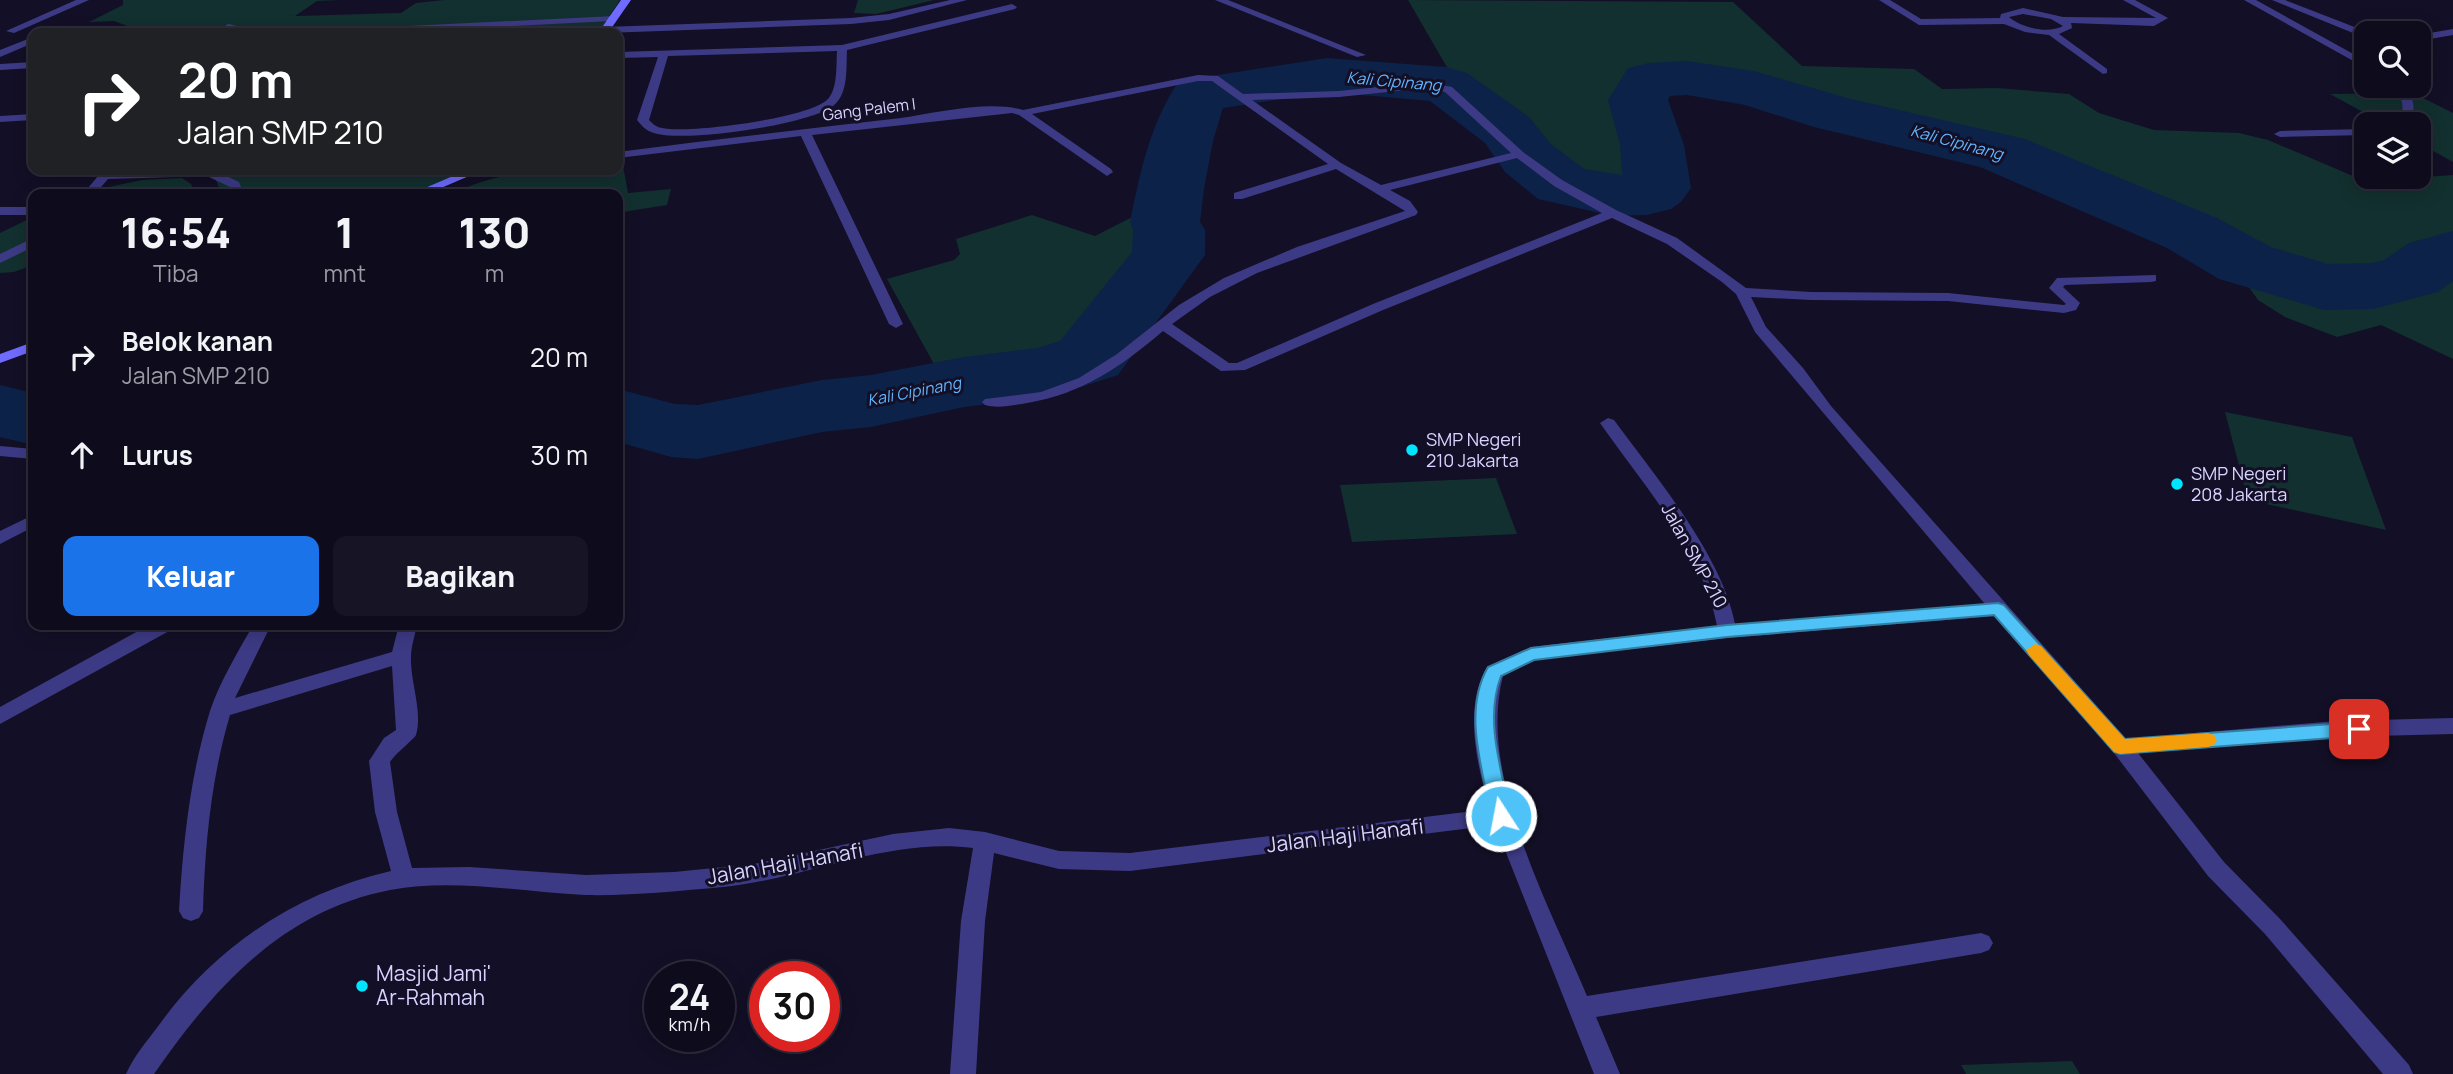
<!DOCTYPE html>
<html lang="id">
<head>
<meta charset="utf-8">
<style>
	body { margin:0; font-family:Manrope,sans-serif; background:#171425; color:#f1f3f6; height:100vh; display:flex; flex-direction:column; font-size:26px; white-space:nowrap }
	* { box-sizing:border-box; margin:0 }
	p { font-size:23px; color:#9b9ba3 }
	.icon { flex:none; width:38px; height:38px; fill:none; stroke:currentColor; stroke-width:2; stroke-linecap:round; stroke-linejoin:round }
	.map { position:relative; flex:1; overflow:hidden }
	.side { position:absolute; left:28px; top:189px; width:595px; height:441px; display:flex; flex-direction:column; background:#0e0b1c; border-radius:14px; box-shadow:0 4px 18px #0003,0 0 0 2px #2e2b3b }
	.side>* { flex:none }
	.guide { position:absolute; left:28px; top:28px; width:595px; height:147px; border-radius:14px; box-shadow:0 4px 18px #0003,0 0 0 2px #2e2b3b; background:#202124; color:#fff; overflow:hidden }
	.buttons { position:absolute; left:2354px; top:21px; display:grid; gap:14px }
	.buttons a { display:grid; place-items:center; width:77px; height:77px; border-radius:14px; background:#0e0b1c; box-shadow:0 4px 18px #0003,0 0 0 2px #2e2b3b; font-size:35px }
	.speed { position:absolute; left:644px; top:961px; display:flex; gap:14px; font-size:35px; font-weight:700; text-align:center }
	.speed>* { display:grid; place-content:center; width:91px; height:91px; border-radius:50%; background:#0e0b1c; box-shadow:0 4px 18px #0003,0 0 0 2px #2e2b3b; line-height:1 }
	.speed small { font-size:18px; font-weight:400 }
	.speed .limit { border:10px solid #d22; background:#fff; color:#111 }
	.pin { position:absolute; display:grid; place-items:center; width:60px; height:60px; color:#fff; margin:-30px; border-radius:14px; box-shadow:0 4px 10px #0006 }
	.me { position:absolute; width:77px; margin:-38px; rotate:349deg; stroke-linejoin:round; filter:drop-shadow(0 0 5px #0008) }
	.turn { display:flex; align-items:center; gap:24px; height:147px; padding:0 35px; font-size:32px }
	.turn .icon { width:91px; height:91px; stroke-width:2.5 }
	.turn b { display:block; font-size:49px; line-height:60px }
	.eta { display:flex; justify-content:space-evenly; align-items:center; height:119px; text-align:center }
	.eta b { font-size:42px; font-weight:800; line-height:49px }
	.button { display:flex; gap:14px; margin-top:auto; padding:14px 35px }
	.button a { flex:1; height:80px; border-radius:14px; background:#1a73e8; color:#fff; font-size:28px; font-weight:800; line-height:80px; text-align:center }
	.button a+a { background:#171425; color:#f1f3f6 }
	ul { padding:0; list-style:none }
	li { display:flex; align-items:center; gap:21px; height:98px; padding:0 35px }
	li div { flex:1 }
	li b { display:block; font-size:26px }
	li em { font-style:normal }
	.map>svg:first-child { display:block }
	.green { fill:#12302f }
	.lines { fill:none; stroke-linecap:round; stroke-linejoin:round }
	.river { fill:#0c2248; fill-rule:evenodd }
	.lane { fill:#3d3a85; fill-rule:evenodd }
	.street { fill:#3d3a85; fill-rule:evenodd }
	.secondary { fill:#6f6bff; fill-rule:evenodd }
	.route { fill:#4fc3f7; stroke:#337fa1; stroke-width:2 }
	.slow { fill:#f59e0b }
	.poi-dot { fill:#00e5ff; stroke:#130f26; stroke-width:2.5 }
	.labels { text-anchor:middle; stroke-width:6; stroke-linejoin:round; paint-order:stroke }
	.far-water-label { font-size:16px; font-style:italic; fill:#62b6ff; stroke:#130f26 }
	.far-street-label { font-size:16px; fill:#d9d4ff; stroke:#130f26 }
	.poi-label { font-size:18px; fill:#d9d4ff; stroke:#130f26; text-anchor:start }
	.street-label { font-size:18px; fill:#d9d4ff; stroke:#130f26 }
	.near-street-label { font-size:21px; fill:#d9d4ff; stroke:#130f26 }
	.near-poi-label { font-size:21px; fill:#d9d4ff; stroke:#130f26; text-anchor:start }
</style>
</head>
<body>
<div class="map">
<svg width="2453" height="1074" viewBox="0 0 2453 1074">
	<rect width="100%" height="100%" fill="#130f26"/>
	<!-- green -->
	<g class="green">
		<path d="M123,0h217l-23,1 -22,15 106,-3 15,-10 28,-3h176l-22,33h-428l-27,-1 -29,-11 -25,1 34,-17z"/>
		<path d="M858,0h76l-58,14 -22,-1z"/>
		<path d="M1408,0l325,2 69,64 112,3 28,20 55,-1 72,6 30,19 55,17 85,3 29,7 85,36 26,4 74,-5v184l-72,-34 -44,12 -52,-20 -27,-17 -12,-17 7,-7 -155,-92 -110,-43 -184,-50 -92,-18 -70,1 -28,23 24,83c-23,5 -46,10 -68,-1l-100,-87 -22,-23z"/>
		<path d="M2413,93l40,20v49l-34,-19 -1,-19h-33l-55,-30z"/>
		<path d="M622,160l6,33 43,-4 -4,16 -44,7 -5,10v-28h-166c52,-27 108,-24 166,-24v-9z"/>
		<path d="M230,170h252l-68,24h-192l-9,-20z"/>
		<path d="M182,178l9,6 5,10h-121l67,-14z"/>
		<path d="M1142,212l10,9c-5,24 -16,43 -27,64 -10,18 -19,41 -34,55 -22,20 -119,31 -151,35l-53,-96 67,-19 6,-6 -4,-15 76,-24 63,21z"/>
		<path d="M33,217v48l-19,7 -14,1v-40z"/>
		<path d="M2225,412l127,25 34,93 -138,-30z"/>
		<path d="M1496,478l21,56 -165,8 -12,-57z"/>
		<path d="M2072,1061l8,13h-114l-5,-9z"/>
	</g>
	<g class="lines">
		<!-- river -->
		<g class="river">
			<path d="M1327,58l119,9 21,6 62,44 22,27 33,25 38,6 -2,-30 -12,-45 20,-32 21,-5 38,-2 67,10 97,28 174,40 192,79 54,29 57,17 44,-1 12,-3 25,-17 44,-12v50l-15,11 -65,17 -49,1 -105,-31 -52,-31 -187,-81 -166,-40 -69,-22 -58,-10 -17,1 -2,4 16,45 7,43 -10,14 -10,7 -24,6 -34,1 -75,-17 -33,-27 -20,-29 -55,-42 -103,-9 -104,16 -10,33 -9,48 -4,33 5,8v25l-87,120 -68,22 -86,10 -93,20 -49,5 -124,27 -27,-2 -53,-15v-53l57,15 23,1 124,-25 49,-5 93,-18 73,-9 23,-7 72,-89 1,-22 -3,-8c10,-49 20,-99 49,-141z"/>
			<path d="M0,385l33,8v52l-33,-8z"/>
		</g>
		<!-- lane -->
		<g class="lane">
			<path d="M950,0h17l-78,20 -38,4 -246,9 -5,-3 5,-3 246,-9 38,-4z"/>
			<path d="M1215,0h13l138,55 -9,2z"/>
			<path d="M1879,0h11l31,19 79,-1 1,-4 22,-6 40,9 93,1 -33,-18h12l33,18 -14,8 -83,-3 1,5 -13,6 48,35v4l-4,1 -54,-39 -24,-3 -21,-8 -85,1zM2023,14l28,5 12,7c-15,8 -41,2 -54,-9z"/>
			<path d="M2244,0h12l110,61v7z"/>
			<path d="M2272,0h13l85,33h-4v5l-3,-1z"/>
			<path d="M1012,4l5,3 -2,2 -168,41c-1,17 2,44 -14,56 -25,19 -149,37 -179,27 -8,-2 -12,-7 -17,-13l21,-63 -40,1v-6l224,-7zM837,51c-1,14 1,37 -9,48 -17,19 -140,35 -166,29 -6,-1 -9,-4 -13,-8l19,-64z"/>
			<path d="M615,16l2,2 -5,3 -236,12h-55l5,-3z"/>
			<path d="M229,24l26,7 2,2h-15l-16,-4v-4z"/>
			<path d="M2453,29v6l-35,6v-6z"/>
			<path d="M2393,86h11c10,12 14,24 3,38h-11c11,-14 7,-25 -3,-38z"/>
			<path d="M2366,129v6l-86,2 -6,-3 6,-3z"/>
		</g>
		<!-- street -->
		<g class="street">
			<path d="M76,0h13l-75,33 -8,-2z"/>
			<path d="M33,37v6l-33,14v-7z"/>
			<path d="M33,62v6l-33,2v-6z"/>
			<path d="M1198,75l20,1 25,18 96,-3 88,-9 25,5 71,65 39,28 54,30 61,28 69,50 65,4 137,1 116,12 2,-1 -17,-16 8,-10 99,-3v6l-5,1 -86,3 -2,2 17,16 -4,7 -12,3 -116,-12 -137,-1 -60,-3 15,30 37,41 28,38 295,333 210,-18 117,-3v16l-117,3 -198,16 86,109 57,58 128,145 4,9h-30l-118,-140 -57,-58 -94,-123 -118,-137 -269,22 -192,22 -32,16c-26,98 46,229 84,320l394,-63 8,3 4,7 -4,7 -8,3 -385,64 24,57h-26l-99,-249 -365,46 -71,-2 -65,-16 -9,68 -9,153h-26l11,-153 12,-73c-84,-11 -168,31 -250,39 -46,4 -92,9 -138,8 -65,-3 -130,-17 -195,-5 -108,21 -177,99 -236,184h-28c8,-18 21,-33 33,-49 57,-79 137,-132 232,-154l-16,-59 -6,-51 15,-23 12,-8 -4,-64 -162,49c-19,64 -25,129 -27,196l-4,7 -8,3 -8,-3 -4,-7c4,-68 11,-135 31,-200 10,-30 28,-59 43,-86h18l-36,73 157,-46 7,-27h18c-2,10 -6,22 -6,32 -1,25 12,54 5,78 -1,3 -21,19 -26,27l7,50 15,56 57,-1 117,8 88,-3 80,-8 139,-30 56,-6 36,4 74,19 71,2 360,-44c-13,-43 -27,-101 -3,-142l44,-20 186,-21c-13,-73 -75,-143 -117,-203l8,-5 6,2c41,56 108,135 121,204l250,-20 -230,-272 -19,-38 -14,-12 -55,-38 -55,-26 -229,92 -138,60 -24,1 -58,-40c-41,35 -81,63 -136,72 -13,2 -29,6 -42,2l-3,-3 3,-3 56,-7 38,-14 38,-24 62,-49 45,-27 73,-31 108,-36 -69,-42 -94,30h-8v-6l94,-29 -116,-83h-14l-166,33 79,55 2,3 -6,4 -88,-61 -7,-2 -200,22 91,189 -7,4 -7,-4 -88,-188 -183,22v-6c94,-12 188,-23 283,-34 35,-5 88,-18 122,-8zM1427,88l18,4 66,61 -130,32 -40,-22 -89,-63 87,-3zM1517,158l37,28 48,27 -229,91 -136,59h-8l-57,-39 38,-27 47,-24 159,-58 2,-3 -8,-11 -20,-11z"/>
			<path d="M33,114v6l-33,2v-6z"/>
			<path d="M103,170h12l-1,2 100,-2 25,12 5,12h-12l-2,-7 -23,-11 -99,3 -13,15h-12z"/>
			<path d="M469,170h33c-7,6 -24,6 -33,5z"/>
			<rect x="0" y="207" width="33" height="8"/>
			<path d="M33,238v9l-33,16v-9z"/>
			<path d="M0,446l33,3v10l-33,-3z"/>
			<path d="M33,515v12l-33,17v-13z"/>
			<path d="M149,625h24l-2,5 -171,94v-17z"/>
		</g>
		<!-- secondary -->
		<g class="secondary">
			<path d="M621,0h10l-23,33h-10z"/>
			<path d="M467,170h16l-56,24h-16z"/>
			<path d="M33,342v9l-33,12v-9z"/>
		</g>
	</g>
	<!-- route -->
	<path class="route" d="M1998,603l6,2 121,134 234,-17 7,2 3,5 -3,5 -7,2 -239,18 -6,-2 -120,-137 -267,22 -193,23 -33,16c-17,44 1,96 10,140l-3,6 -7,2 -7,-2 -3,-6c-8,-47 -29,-104 -3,-149l43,-19 196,-23z"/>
	<!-- slow -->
	<path class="slow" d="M2035,644l6,2 84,93 83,-6 6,2 3,5 -3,5 -6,2 -88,7 -6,-2 -85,-97 -3,-5z"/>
	<!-- markers -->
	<g class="poi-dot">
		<circle cx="1412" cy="450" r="7"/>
		<circle cx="2177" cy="484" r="7"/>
		<circle cx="362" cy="986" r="7"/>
	</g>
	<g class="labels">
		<!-- far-water labels -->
		<g class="far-water-label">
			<text transform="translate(1394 81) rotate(5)" y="6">Kali Cipinang</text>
			<text transform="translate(1957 142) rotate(15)" y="6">Kali Cipinang</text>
			<text transform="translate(914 391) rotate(-11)" y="6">Kali Cipinang</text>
		</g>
		<!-- far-street labels -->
		<g class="far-street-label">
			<text transform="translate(869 109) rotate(-7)" y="6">Gang Palem I</text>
		</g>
		<!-- poi labels -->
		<g class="poi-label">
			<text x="1426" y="446">SMP Negeri<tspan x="1426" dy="21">210 Jakarta</tspan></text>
			<text x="2191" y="480">SMP Negeri<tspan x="2191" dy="21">208 Jakarta</tspan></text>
		</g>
		<!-- street labels -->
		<g class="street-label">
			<text transform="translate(1694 556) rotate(61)" y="6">Jalan SMP 210</text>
		</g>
		<!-- near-street labels -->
		<g class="near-street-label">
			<text transform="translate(1345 836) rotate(-7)" y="7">Jalan Haji Hanafi</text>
			<text transform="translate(785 864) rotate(-10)" y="7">Jalan Haji Hanafi</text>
		</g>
		<!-- near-poi labels -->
		<g class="near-poi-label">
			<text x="376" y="981">Masjid Jami'<tspan x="376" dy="24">Ar-Rahmah</tspan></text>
		</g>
	</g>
</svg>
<div class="buttons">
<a><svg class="icon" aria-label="search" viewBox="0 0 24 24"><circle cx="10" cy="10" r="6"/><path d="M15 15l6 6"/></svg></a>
<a><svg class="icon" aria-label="layers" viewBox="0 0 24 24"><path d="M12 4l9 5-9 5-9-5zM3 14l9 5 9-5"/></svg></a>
</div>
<div class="speed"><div>24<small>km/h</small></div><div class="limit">30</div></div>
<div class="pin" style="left:2359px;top:729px;background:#d93025"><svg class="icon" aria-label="arrive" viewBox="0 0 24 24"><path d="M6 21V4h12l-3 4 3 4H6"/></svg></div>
<svg class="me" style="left:1501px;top:816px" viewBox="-20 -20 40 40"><circle r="17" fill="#4fc3f7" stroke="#fff" stroke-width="3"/><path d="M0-11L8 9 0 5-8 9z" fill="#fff"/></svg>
<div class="guide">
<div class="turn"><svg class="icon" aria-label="right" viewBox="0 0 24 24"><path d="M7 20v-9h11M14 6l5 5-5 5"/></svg><div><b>20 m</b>Jalan SMP 210</div></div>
</div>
<section class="side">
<div class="eta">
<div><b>16:54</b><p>Tiba</p></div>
<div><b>1</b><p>mnt</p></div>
<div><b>130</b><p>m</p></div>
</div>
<ul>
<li><svg class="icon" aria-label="right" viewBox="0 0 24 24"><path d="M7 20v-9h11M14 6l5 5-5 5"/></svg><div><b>Belok kanan</b><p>Jalan SMP 210</p></div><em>20 m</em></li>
<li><svg class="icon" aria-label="ahead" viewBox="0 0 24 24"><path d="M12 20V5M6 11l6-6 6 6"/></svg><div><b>Lurus</b></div><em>30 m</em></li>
</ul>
<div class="button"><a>Keluar</a><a>Bagikan</a></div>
</section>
</div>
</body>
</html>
